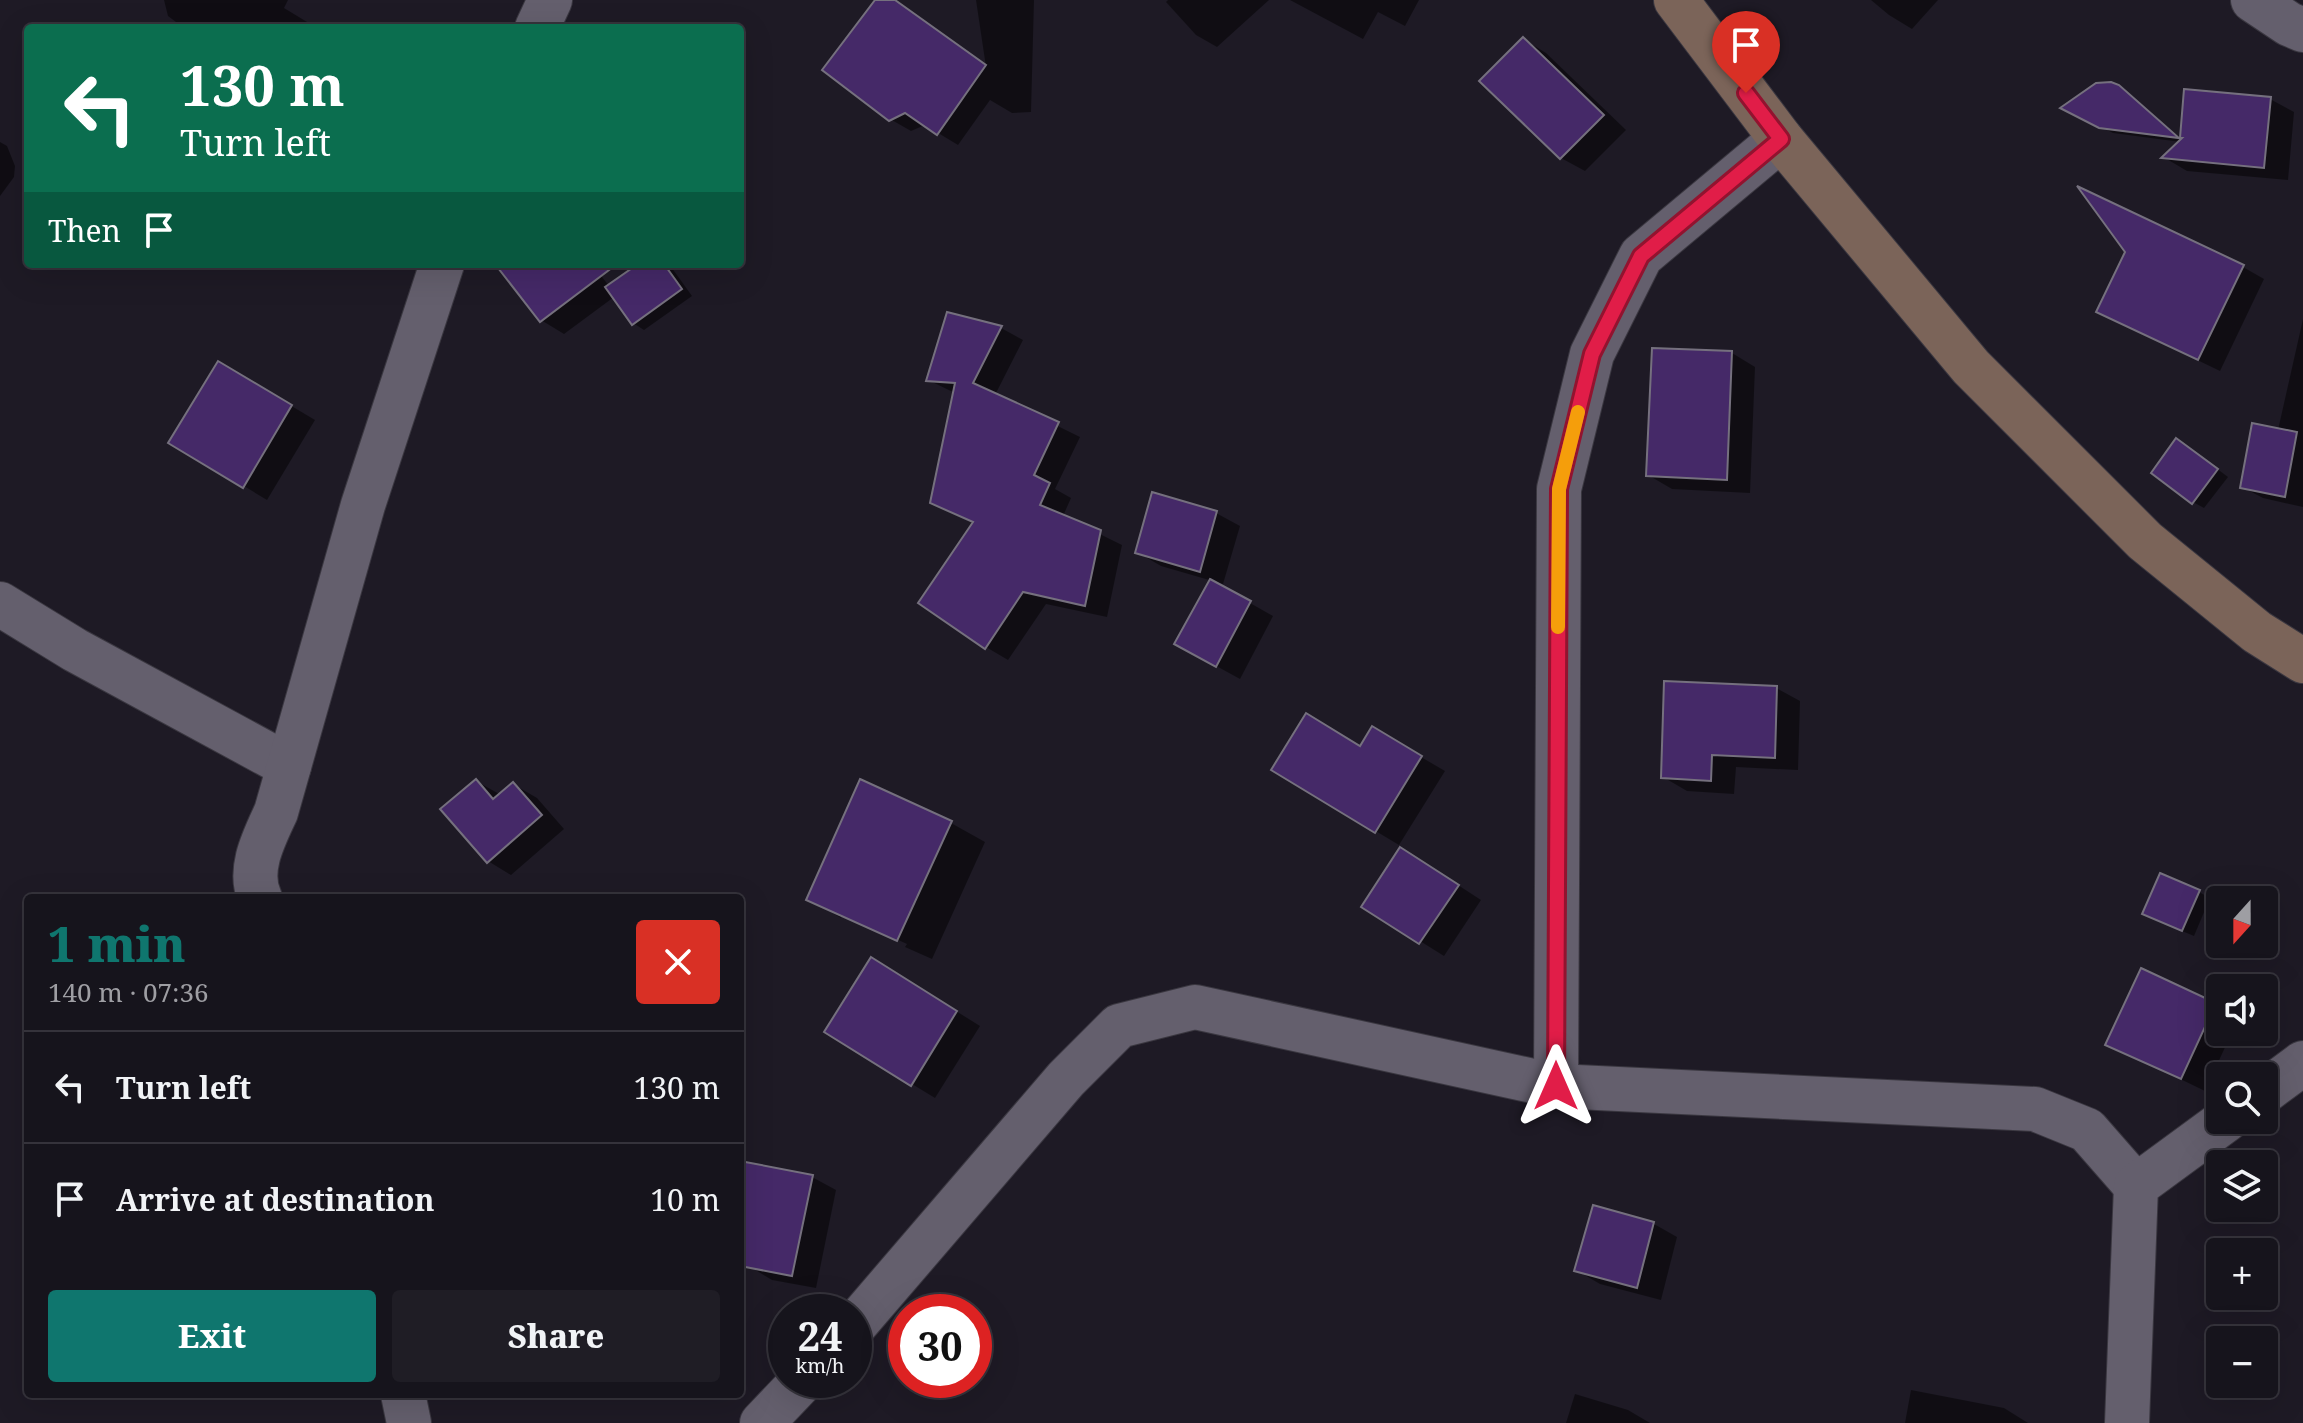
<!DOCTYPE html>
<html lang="en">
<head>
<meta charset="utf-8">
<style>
	body { margin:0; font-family:"Noto Serif",serif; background:#1f1d25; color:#f1f3f6; height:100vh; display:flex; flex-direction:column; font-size:30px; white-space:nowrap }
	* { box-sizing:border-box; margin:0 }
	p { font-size:26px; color:#9e9ea3 }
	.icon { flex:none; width:44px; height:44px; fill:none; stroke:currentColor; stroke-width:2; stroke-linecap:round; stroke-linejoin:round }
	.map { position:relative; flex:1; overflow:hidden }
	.details { position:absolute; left:24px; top:894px; width:720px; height:504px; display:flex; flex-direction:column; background:#16141c; border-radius:8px; box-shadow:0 8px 32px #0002,0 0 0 2px #35333b }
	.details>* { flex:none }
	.guide { position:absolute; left:24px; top:24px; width:720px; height:244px; border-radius:8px; box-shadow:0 8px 32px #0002,0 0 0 2px #35333b; background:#0b6e4f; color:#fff; overflow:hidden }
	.needle { width:52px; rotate:201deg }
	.controls { position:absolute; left:2206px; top:886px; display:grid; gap:16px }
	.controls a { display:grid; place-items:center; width:72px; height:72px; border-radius:8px; background:#16141c; box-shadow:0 8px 32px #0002,0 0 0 2px #35333b; font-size:40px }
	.speed { position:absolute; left:768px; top:1294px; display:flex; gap:16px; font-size:40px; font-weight:700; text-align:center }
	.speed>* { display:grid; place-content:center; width:104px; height:104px; border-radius:50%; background:#16141c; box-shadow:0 8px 32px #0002,0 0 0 2px #35333b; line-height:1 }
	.speed small { font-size:20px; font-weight:400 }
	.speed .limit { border:12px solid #d22; background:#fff; color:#111 }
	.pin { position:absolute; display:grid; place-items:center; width:68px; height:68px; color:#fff; margin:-82px -34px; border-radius:50% 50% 50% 0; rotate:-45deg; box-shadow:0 0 8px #0007 }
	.pin .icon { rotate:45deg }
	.me { position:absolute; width:88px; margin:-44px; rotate:0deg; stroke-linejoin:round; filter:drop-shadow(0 0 6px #0008) }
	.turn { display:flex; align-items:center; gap:28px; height:168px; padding:0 24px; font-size:36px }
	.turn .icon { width:104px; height:104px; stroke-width:2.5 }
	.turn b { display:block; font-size:56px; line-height:68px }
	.then { display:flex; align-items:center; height:76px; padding:0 24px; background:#0003; gap:16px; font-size:30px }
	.round { display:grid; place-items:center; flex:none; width:84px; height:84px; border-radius:8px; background:#1f1d25 }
	.headline { display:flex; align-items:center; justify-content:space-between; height:136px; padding:0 24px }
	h1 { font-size:48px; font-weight:800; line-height:60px; color:#0f766e }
	.cta { display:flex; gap:16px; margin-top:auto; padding:16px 24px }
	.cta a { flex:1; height:92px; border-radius:8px; background:#0f766e; color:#fff; font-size:32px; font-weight:800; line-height:92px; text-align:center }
	.cta a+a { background:#1f1d25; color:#f1f3f6 }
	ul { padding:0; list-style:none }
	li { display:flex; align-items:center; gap:24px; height:112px; padding:0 24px; border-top:2px solid #35333b }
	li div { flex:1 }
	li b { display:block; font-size:30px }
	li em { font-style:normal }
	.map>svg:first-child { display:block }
	.shadow { fill:#0007 }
	.building { fill:#452968; stroke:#75707e; stroke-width:2 }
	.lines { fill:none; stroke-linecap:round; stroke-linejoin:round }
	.street-casing { stroke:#3a3740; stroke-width:46 }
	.secondary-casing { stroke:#3a3740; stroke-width:46 }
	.street { stroke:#645f6d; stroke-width:44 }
	.secondary { stroke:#7b6459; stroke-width:44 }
	.route-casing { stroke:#92132f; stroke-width:20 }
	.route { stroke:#e11d48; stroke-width:14 }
	.slow { stroke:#f59e0b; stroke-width:14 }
</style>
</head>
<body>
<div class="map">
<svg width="2303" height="1423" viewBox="0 0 2303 1423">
	<rect width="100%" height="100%" fill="#1e1a25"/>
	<!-- shadow -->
	<g class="shadow">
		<path d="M164,0h124l-4,8 33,20h-133l-16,-12z"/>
		<path d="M877,0h18l8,5 83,62 -10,-67h58l-3,112 -19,1 -22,-13 -32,45 -33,-20 -14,6 -21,-12z"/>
		<path d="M1168,0h101l-52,47 -21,-12 -30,-33z"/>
		<path d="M1290,0h129l-14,26 -27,-14 -15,27z"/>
		<path d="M1871,0h67l-26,29 -23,-14z"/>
		<path d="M1523,39l23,14 80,77 -41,41 -24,-13 -79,-77z"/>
		<path d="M2123,91l59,48 4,-48 84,8 24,13 -6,68 -101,-9 -22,-13 16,-16 -68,-9 -39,-20z"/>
		<path d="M0,142l7,4 8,20 -1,11 -14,19z"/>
		<path d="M592,264l17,22 32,-22h28l23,32 -48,34 -11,-7 -19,-26 -50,37 -23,-14z"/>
		<path d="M2243,267l21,12 -44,92 -122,-59z"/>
		<path d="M2303,319v188l-40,-9 -21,-11 36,-57z"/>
		<path d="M1001,328l22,12 -28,55 85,42 -25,52 16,9 -8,18 59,29 -15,72 -61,-13 -38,56 -22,-13 -12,-123 -41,-22 22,-109 -27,-13z"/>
		<path d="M1732,353l23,14 -5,126 -78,-4 -24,-14z"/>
		<path d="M219,363l96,57 -48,80 -96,-58z"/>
		<path d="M2188,447l40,30 -24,31 -11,-6z"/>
		<path d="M1216,513l24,13 -17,58 -62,-18 -24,-14z"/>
		<path d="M1250,603l23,13 -33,63 -40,-22z"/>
		<path d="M1776,688l24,13 -2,69 -62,-3 -2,27 -47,-3 -24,-14z"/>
		<path d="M1373,729l72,42 -46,74 -125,-75 87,-22z"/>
		<path d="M476,781l25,14 12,-11 24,14 27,31 -53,46 -23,-14z"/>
		<path d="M951,823l34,19 -53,117 -27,-12 2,-3 -66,-30v4l-32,-19z"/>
		<path d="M1424,863l57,37 -37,56 -80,-50z"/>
		<path d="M2199,892l11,6 -16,38 -38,-16z"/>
		<path d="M2142,971l78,36v25h12l-27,59 -97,-47z"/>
		<path d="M895,973l85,53 -45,72 -23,-14z"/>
		<path d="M812,1177l24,13 -20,98 -44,-8 -23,-14z"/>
		<path d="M1594,1207l60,17 23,13 -16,63 -61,-16 -24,-14z"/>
		<path d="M1911,1390l93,18 24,15h-123z"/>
		<path d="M1575,1394l53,16 22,13h-84z"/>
	</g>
	<!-- building -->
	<g class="building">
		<path d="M875,0h20l91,65 -49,70 -32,-22 -16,8 -67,-51z"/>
		<path d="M1523,37l81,78 -44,44 -81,-78z"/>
		<path d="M2111,82l8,3 60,53 -80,-10 -39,-20 36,-25z"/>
		<path d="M2184,89l87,8 -7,71 -103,-10 21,-20h-2z"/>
		<path d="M2077,186l167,79 -46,95 -102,-48 29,-60z"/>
		<path d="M495,264h122l-77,58z"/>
		<path d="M638,264h26l18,25 -50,36 -27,-38z"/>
		<path d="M947,312l55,14 -29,57 86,39 -25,53 16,8 -10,22 61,25 -16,76 -62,-14 -38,57 -67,-46 55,-81 -43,-19 25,-120 -29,-2z"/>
		<path d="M1652,348l80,3 -5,129 -81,-4z"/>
		<path d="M218,361l74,44 -49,83 -75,-45z"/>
		<path d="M2252,423l45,9 -12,65 -45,-9z"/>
		<path d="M2176,438l42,31 -26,35 -41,-31z"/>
		<path d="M1152,492l65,19 -17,61 -65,-19z"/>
		<path d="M1210,579l41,22 -35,66 -42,-23z"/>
		<path d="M1664,681l113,5 -2,72 -63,-3 -1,26 -50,-3z"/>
		<path d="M1306,713l54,33 12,-20 50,30 -47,77 -104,-63z"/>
		<path d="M476,779l17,20 20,-17 29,33 -55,48 -47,-54z"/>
		<path d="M860,779l92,42 -55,120 -91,-41z"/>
		<path d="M1400,847l59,38 -40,59 -58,-37z"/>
		<path d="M2160,873l40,17 -18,41 -40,-17z"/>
		<path d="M871,957l86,54 -46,75 -87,-54z"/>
		<path d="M2141,968l75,35 -35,76 -76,-34z"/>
		<path d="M740,1161l73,14 -21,101 -52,-10z"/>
		<path d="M1593,1205l61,17 -17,66 -63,-17z"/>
	</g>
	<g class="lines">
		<defs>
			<g id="street">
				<path d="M2253,0l36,24 14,6"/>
				<path d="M537,28l13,-28"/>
				<path d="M0,604l75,46 214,116"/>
				<path d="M260,898c-13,-28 4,-60 16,-86l87,-307 79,-241"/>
				<path d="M1556,1086l3,-597 33,-135 49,-98 140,-117"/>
				<path d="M2264,1092l39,-29"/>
				<path d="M854,1326l212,-247 53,-53 76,-19 361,79 479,23 52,21 49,56"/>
				<path d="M403,1394l6,29"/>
				<path d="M762,1423l41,-43"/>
				<path d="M2127,1423l9,-237 90,-66"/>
			</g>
			<path id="secondary" d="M1676,0l105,139 190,228 174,174 112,91 46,29"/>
		</defs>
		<!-- street casing -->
		<use href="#street" class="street-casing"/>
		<!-- secondary casing -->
		<use href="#secondary" class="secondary-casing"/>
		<!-- street -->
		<use href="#street" class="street"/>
		<!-- secondary -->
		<use href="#secondary" class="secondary"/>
	</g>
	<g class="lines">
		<defs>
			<path id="route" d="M1556,1086l3,-597 33,-135 49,-98 140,-117 -35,-46"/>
		</defs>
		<!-- route casing -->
		<use href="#route" class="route-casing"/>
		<!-- route -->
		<use href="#route" class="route"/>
		<!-- slow -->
		<path class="slow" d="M1558,627l1,-138 19,-77"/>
	</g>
</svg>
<div class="controls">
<a><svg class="needle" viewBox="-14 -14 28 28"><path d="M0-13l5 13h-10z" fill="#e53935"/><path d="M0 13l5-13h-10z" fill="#9e9ea3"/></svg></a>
<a><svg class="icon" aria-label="sound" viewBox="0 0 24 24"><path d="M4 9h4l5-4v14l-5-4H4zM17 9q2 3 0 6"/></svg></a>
<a><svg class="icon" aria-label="search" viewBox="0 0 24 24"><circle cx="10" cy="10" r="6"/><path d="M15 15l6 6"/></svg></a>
<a><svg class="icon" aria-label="layers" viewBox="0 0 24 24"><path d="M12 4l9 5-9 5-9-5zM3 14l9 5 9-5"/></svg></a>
<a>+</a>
<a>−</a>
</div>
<div class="speed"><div>24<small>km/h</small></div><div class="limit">30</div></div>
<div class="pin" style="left:1746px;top:93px;background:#d93025"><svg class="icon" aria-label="arrive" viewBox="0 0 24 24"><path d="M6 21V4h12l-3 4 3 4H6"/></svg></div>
<svg class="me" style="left:1556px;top:1086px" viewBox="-20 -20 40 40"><path d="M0-17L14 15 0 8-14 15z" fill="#e11d48" stroke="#fff" stroke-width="4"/></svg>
<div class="guide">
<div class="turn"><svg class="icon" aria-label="left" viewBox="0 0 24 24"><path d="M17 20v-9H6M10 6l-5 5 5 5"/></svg><div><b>130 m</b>Turn left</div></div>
<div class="then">Then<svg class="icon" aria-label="arrive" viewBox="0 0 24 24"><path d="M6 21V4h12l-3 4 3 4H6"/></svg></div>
</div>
<section class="details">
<div class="headline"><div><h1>1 min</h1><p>140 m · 07:36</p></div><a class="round" style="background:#d93025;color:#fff"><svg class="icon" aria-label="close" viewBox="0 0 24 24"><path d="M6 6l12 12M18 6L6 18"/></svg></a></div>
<ul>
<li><svg class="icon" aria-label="left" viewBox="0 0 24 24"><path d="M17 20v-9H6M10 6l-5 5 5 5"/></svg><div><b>Turn left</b></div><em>130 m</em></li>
<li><svg class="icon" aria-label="arrive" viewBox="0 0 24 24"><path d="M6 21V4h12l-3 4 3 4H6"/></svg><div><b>Arrive at destination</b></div><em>10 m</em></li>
</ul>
<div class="cta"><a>Exit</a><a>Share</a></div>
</section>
</div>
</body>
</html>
